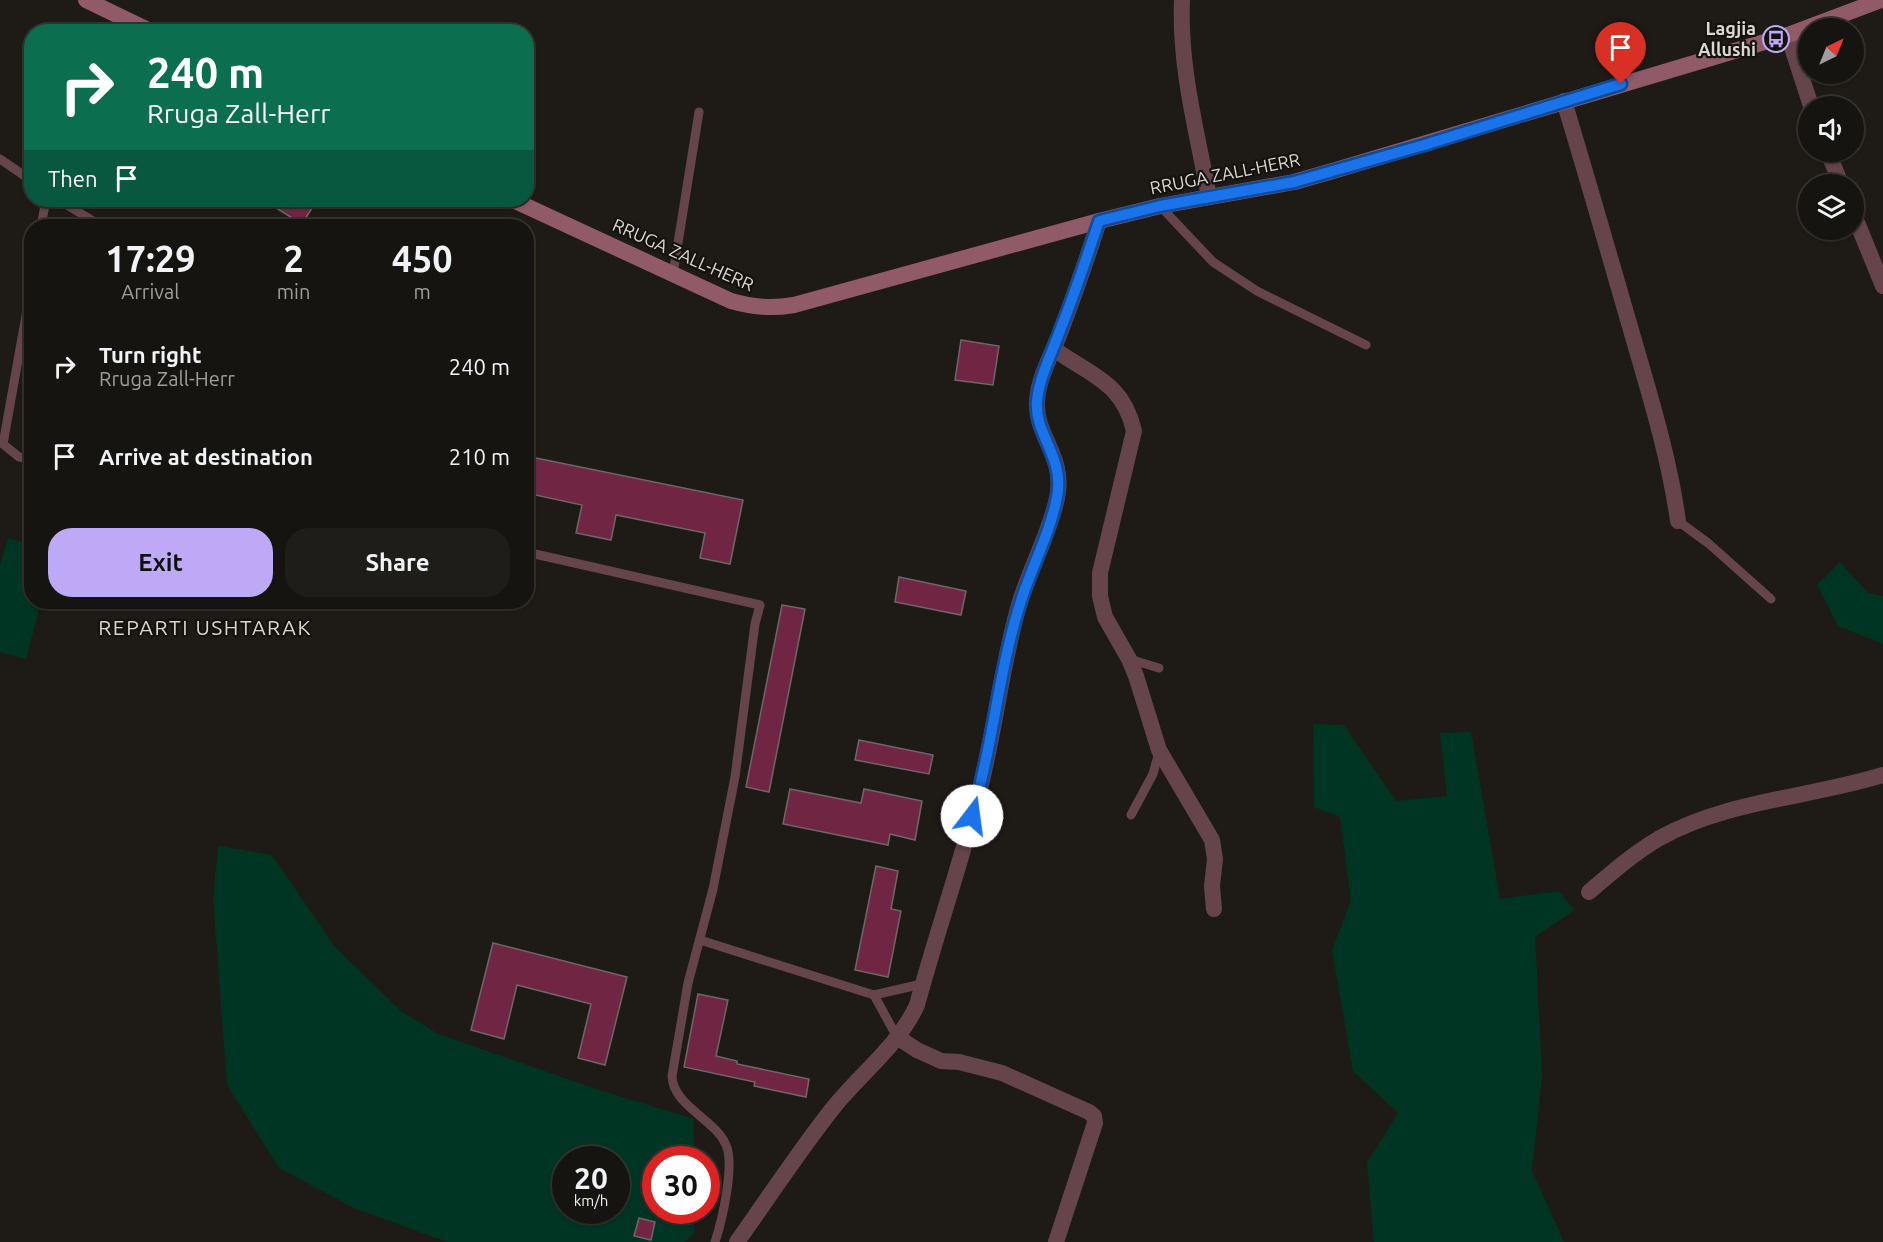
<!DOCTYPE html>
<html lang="en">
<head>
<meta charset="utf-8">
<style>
	body { margin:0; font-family:Ubuntu,sans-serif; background:#1f1d1a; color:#f1f3f6; height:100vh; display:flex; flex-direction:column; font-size:22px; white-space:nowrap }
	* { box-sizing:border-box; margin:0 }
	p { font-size:20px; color:#9e9e9f }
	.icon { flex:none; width:33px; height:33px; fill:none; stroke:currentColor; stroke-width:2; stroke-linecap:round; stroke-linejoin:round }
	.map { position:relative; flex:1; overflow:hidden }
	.side { position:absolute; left:24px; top:219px; width:510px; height:390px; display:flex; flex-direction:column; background:#161411; border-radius:24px; box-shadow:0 2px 4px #0004,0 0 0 2px #353331 }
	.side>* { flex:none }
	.banner { position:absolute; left:24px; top:24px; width:510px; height:183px; border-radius:24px; box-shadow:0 2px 4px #0004,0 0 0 2px #353331; background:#0b6e4f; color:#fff; overflow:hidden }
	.needle { width:39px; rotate:43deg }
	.buttons { position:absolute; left:1798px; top:18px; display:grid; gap:12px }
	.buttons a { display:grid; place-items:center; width:66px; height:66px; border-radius:50%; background:#161411; box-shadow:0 2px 4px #0004,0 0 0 2px #353331; font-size:30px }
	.speed { position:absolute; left:552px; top:1146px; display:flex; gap:12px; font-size:30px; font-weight:700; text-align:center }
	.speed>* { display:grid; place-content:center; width:78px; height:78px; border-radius:50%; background:#161411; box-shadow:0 2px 4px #0004,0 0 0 2px #353331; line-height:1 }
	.speed small { font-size:15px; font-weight:400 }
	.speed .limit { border:9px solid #d22; background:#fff; color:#111 }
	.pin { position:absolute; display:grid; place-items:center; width:51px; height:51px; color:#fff; margin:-62px -26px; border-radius:50% 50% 50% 0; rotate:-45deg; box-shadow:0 0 6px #0007 }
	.pin .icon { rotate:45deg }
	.me { position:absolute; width:66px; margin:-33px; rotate:15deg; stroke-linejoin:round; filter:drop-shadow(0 0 4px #0008) }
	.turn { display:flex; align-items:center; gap:21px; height:126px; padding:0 24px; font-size:27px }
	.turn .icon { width:78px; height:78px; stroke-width:2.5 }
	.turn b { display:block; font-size:42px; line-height:51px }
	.then { display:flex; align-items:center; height:57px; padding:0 24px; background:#0003; gap:12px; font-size:22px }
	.eta { display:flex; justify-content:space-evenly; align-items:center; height:102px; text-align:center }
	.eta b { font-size:36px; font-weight:600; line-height:42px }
	.button { display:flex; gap:12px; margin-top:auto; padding:12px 24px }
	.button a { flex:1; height:69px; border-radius:24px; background:#bda9f5; color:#111; font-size:24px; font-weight:600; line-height:69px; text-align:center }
	.button a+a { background:#1f1d1a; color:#f1f3f6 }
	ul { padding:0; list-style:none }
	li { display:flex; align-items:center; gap:18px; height:90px; padding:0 24px }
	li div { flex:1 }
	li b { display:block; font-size:22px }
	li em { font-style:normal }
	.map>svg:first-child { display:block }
	.green { fill:#003523; fill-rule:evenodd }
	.building { fill:#702642; stroke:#6e6768; stroke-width:1.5 }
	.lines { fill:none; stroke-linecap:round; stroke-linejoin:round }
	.service { stroke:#66444c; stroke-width:9 }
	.minor { stroke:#66444c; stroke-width:16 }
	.secondary { stroke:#905a68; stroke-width:16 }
	.route-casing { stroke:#114b97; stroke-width:15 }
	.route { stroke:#1a73e8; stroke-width:10 }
	.labels { text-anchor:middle; stroke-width:4.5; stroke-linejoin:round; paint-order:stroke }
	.poi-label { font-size:18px; font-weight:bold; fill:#dad8d5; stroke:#15120e; text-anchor:end }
	.street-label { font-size:18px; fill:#dad8d5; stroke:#15120e }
	.quarter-label { font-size:21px; letter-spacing:1.5px; fill:#d9d5cf; stroke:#15120e }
</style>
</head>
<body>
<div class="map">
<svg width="1883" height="1242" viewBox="0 0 1883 1242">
	<rect width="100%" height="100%" fill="#1e1b17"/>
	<!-- green -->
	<g class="green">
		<path d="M8,538l23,6 1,58h9l-15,57 -26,-7v-87z"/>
		<path d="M1840,562l28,31 15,3v48l-45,-18 -21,-41z"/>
		<path d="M1313,724l31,1 52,76 51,-5 -7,-63 31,-1 29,167 59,-8 15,19 -39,27 7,139 -10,95 32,71h-190l-7,-79 31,-50 -45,-42 -21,-121 19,-49 -11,-84 -26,-10z"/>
		<path d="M218,846l54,9 63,92 66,64 37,23 161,56 95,29v40l-38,1v50l38,1v23l-10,8h-237l-93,-34 -75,-40 -52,-83 -14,-186zM566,1160h50v50h-50z"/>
	</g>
	<!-- building -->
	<g class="building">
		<path d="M281,200h36l-15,24 -26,-16z"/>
		<path d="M961,340l38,6 -6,39 -38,-5z"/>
		<path d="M526,456l217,44 -13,64 -30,-6 5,-25 -89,-18 -5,25 -35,-7 6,-28 -56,-12z"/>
		<path d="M899,577l67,14 -5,24 -66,-13z"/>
		<path d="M782,605l23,4 -36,183 -23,-5z"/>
		<path d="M859,740l74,15 -4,19 -74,-14z"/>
		<path d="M790,789l71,14 3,-14 58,12 -7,39 -25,-6 -2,11 -105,-21z"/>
		<path d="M876,866l22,5 -7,38 10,2 -13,66 -33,-7z"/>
		<path d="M493,943l134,34 -22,88 -27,-7 13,-54 -74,-19 -13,54 -33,-9z"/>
		<path d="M698,994l30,6 -12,56 21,5v3l72,15 -3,18 -52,-11 1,-4 -71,-15z"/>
		<path d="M639,1218l16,4 -4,18 -17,-4z"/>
	</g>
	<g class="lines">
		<!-- service -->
		<g class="service">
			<path d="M0,159l32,22"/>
			<path d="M59,200l42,26"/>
			<path d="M1160,206l53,56 44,29 109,54"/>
			<path d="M41,226l5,-26"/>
			<path d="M673,274l26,-162"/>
			<path d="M32,282l-29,162 16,13 13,2"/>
			<path d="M1678,521l30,22 63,56"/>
			<path d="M526,552l234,53 -5,19 -20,153 -22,112 -25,94 -16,93c1,30 43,43 54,69 9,20 -4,76 -11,97"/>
			<path d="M1129,659l30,9"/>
			<path d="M1131,815l22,-41 6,-22"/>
			<path d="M700,940l174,55 48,-11"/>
			<path d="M874,995l23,42"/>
		</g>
		<!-- minor -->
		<g class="minor">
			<path d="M1182,0c-3,66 15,132 27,197"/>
			<path d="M1788,35l23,71"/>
			<path d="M1564,101c23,76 45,153 67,229 18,63 38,126 47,191"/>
			<path d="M1828,152l13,32"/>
			<path d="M1854,215l29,71"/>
			<path d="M1054,349c37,27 69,33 80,82l-34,142v23l5,21 24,42 7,17 23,74 53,90 3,19 -3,27 2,23"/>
			<path d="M1589,892c22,-19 44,-38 69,-53 69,-39 151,-41 225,-64"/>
			<path d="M897,1037l20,13 24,11 18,1 43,11 87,39 5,4 1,7 -39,119"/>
			<path d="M737,1242c32,-45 62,-91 96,-134 27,-34 66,-63 84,-103 19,-70 43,-139 61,-209 17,-63 23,-129 41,-191 11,-37 30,-70 38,-107 9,-41 -22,-62 -20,-96 1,-24 15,-48 23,-69 14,-37 27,-74 39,-112"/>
		</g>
		<!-- secondary -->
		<g class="secondary">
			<path d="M86,0l66,32"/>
			<path d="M513,200l218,101c22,6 40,8 63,4l305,-84 61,-15 134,-24 42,-12 452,-135 93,-35"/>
		</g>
	</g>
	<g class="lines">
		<defs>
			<path id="route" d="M972,816c21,-69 26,-143 48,-212 11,-36 30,-70 37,-107 8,-40 -23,-62 -20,-96 2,-24 16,-50 24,-73 14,-35 26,-71 38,-107l61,-15 134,-24 130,-37 197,-61"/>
		</defs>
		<!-- route casing -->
		<use href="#route" class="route-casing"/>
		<!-- route -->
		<use href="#route" class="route"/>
	</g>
	<!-- icons -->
	<defs>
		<symbol id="bus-ring" viewBox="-11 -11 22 22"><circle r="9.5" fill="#15120e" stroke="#bda9f5" stroke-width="1.5"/><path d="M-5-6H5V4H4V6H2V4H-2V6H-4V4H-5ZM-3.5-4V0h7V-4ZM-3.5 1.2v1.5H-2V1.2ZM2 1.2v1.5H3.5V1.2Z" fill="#bda9f5"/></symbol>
	</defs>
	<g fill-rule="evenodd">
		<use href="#bus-ring" x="1761" y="24" width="30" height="30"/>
	</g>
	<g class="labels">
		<!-- poi labels -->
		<g class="poi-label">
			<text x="1756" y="35">Lagjia<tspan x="1756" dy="21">Allushi</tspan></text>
		</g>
		<!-- street labels -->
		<g class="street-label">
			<text transform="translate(1225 174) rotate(-11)" y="6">RRUGA ZALL-HERR</text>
			<text transform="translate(683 255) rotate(24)" y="6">RRUGA ZALL-HERR</text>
		</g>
		<!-- quarter labels -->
		<g class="quarter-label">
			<text x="205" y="635">REPARTI USHTARAK</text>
		</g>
	</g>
</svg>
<div class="buttons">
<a><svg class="needle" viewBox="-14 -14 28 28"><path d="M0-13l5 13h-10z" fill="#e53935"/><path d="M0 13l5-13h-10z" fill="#9e9e9f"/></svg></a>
<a><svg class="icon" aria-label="sound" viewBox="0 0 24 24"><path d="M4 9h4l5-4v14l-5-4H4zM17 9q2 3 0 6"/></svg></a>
<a><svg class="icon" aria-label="layers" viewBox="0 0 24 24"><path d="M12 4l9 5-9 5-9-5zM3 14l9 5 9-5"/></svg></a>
</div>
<div class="speed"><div>20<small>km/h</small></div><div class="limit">30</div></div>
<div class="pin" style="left:1621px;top:84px;background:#d93025"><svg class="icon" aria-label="arrive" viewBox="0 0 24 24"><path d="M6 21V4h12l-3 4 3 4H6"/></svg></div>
<svg class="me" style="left:972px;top:816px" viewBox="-20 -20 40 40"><circle r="19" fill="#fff"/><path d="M0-13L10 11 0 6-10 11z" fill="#1a73e8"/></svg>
<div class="banner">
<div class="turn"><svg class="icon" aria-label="right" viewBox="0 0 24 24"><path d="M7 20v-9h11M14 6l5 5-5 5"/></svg><div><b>240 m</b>Rruga Zall-Herr</div></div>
<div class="then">Then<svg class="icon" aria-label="arrive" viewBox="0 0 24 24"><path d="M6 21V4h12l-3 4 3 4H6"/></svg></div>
</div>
<section class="side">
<div class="eta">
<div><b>17:29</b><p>Arrival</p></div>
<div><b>2</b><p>min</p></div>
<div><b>450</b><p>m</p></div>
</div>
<ul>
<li><svg class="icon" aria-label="right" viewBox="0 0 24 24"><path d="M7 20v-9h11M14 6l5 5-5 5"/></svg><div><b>Turn right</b><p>Rruga Zall-Herr</p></div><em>240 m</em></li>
<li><svg class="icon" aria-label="arrive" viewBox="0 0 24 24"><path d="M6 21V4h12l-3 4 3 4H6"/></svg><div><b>Arrive at destination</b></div><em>210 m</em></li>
</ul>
<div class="button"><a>Exit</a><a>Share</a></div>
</section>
</div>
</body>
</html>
